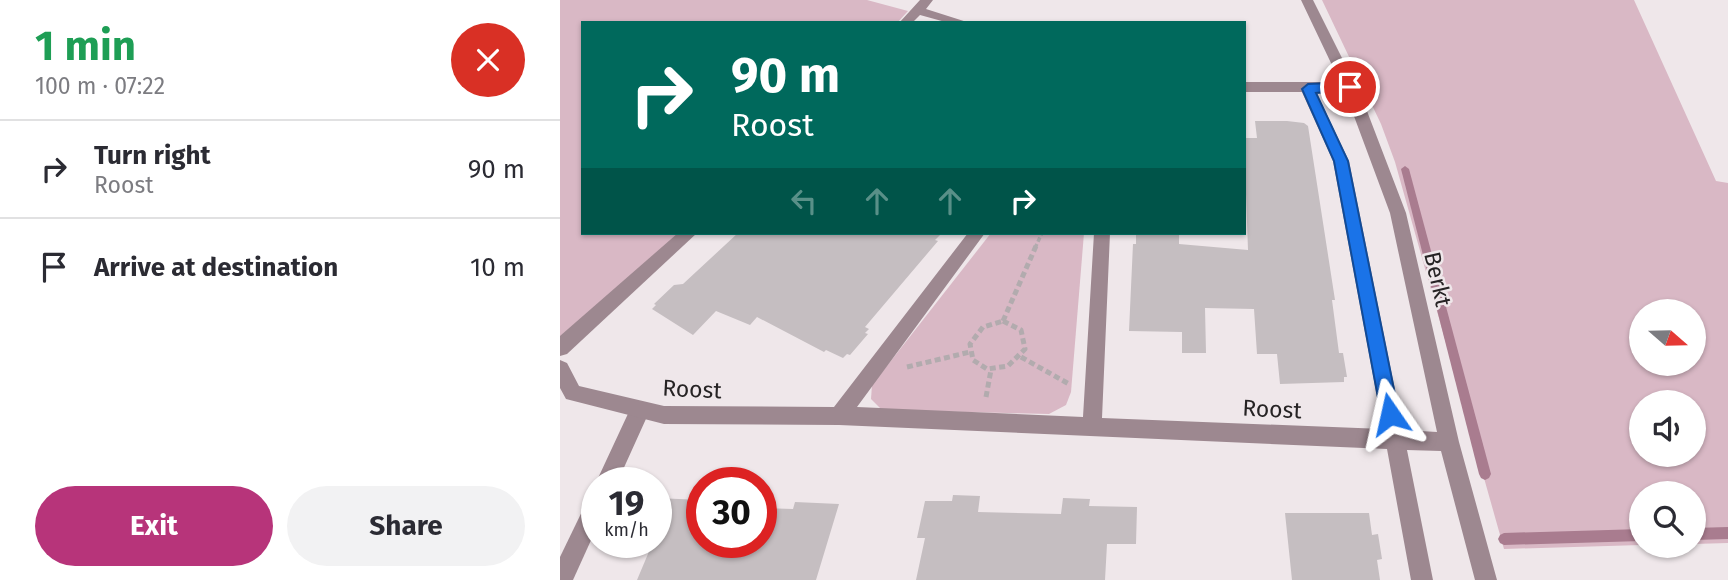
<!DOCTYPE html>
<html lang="en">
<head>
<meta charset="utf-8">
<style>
	body { margin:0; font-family:"Fira Sans",sans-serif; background:#f2f2f3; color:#2b2b33; height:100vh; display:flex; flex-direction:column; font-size:26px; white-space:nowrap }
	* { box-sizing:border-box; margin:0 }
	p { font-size:23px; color:#7c7c81 }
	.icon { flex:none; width:38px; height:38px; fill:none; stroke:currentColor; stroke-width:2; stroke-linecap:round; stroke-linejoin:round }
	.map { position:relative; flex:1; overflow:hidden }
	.details { display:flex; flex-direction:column; background:#fff; width:560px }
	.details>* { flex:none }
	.top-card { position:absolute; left:21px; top:21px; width:665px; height:214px; border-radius:0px; box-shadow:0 2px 5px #0004; background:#00695c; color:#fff; overflow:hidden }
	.needle { width:46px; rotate:110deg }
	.tools { position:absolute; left:1069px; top:299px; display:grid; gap:14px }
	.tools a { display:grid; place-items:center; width:77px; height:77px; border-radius:50%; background:#fff; box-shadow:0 2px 5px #0004; font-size:35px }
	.speed { position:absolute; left:21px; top:467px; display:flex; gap:14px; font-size:35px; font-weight:700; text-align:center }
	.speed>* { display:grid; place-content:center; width:91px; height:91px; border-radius:50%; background:#fff; box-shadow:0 2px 5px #0004; line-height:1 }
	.speed small { font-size:18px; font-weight:400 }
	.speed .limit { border:10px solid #d22; background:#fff; color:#111 }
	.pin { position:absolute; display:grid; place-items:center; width:60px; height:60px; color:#fff; margin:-30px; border:4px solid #fff; border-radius:50%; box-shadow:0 2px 7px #0007 }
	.me { position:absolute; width:77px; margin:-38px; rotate:349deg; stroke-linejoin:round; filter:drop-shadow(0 0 5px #0008) }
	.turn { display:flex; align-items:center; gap:24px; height:147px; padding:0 35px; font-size:32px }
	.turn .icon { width:91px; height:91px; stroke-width:2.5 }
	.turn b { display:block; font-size:49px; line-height:60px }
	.lanes { display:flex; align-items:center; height:66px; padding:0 35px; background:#0003; justify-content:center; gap:35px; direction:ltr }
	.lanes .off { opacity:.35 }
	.round { display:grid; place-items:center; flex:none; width:74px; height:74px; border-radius:37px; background:#f2f2f3 }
	.head { display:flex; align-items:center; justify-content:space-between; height:119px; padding:0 35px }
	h1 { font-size:42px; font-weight:700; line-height:52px; color:#1e9e55 }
	.button { display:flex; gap:14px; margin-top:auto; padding:14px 35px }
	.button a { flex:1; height:80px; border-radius:42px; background:#b7347a; color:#fff; font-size:28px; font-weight:700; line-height:80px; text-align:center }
	.button a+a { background:#f2f2f3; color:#2b2b33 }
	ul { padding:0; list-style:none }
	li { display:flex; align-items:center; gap:21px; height:98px; padding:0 35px; border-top:2px solid #e1e1e2 }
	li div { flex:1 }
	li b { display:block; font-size:26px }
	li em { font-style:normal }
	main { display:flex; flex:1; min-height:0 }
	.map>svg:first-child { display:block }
	.green { fill:#d9b8c5; fill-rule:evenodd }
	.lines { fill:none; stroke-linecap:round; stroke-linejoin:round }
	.stream { fill:#a97c8f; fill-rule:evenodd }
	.building { fill:#c5bec1 }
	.path-far1 { stroke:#b2abae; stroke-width:3.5; stroke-dasharray:4.5 2.5; stroke-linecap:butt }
	.path { stroke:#b2abae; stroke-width:5; stroke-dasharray:6 3.5; stroke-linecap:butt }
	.lane { fill:#9d8890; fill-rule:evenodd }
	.street { fill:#9d8890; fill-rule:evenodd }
	.route { fill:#1a73e8; stroke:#114b97; stroke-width:2 }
	.labels { text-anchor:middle; stroke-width:5; stroke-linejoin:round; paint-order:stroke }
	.street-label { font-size:23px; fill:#262324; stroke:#efe7ea }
</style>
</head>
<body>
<main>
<section class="details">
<div class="head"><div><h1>1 min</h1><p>100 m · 07:22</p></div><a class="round" style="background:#d93025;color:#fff"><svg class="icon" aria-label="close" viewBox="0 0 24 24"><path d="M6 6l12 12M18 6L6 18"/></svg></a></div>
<ul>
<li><svg class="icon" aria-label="right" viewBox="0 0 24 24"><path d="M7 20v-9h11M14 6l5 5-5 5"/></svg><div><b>Turn right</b><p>Roost</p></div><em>90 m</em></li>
<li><svg class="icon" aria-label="arrive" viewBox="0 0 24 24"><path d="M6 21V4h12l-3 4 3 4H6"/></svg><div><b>Arrive at destination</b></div><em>10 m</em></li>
</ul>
<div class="button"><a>Exit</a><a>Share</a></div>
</section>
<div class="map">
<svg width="1168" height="580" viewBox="0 0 1168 580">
	<rect width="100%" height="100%" fill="#efe7ea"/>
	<!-- green -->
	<g class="green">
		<path d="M0,0h307l41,11 -11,12h-314v210h96l-119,107z"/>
		<path d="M762,0h312l82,181 12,2v360l-34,1v-50h-52l-1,51 -137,4 -109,-387 -14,-38zM1082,312h52v52h-52zM1082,402h52v53h-52z"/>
		<path d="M431,233h93l-13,159 -5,13 -17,9 -167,-4 -11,-11 1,-14z"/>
	</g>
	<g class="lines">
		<!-- stream -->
		<g class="stream">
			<path d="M845,166l4,3 82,305 -2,4 -4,2 -4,-2 -2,-4 -78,-305z"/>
			<path d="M1168,527v12l-34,1v-12z"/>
			<path d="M1082,529v12l-138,4 -4,-2 -2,-4 2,-4 4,-2z"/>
		</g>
	</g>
	<!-- building -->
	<g class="building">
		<path d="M695,121h32l17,2 4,3 27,174h-3l7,53h4l4,24h-3v5l-64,2 -3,-30h-20l-3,-45 -49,-1 1,45h-24v-21l-53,-1 4,-87h3v-10l43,-1v11l69,6 -4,-112h13z"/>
		<path d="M178,233h204l-7,7 3,1 -73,86 4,2 -4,4 3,1 -18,21 -3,-1 -4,4 -17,-8 -2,2 -67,-35 -7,8 -34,-14 -23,24 -41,-26 4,-4 -2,-1 20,-19 9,-1z"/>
		<path d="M393,495l27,1 -2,16 83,2 2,-16 27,1 -1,7 48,1 -1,37h-29l-2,36h-189l9,-42h-8l8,-37h27z"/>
		<path d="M96,498l46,2v42h59v-34l32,1 2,-7 44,2 -23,76h-179l16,-38h3z"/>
		<path d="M725,513h84l3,22 6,-1 4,25 -5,1 3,20h-88z"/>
	</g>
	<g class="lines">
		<!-- path-far1 -->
		<path class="path-far1" d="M475,248l7,-15"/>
		<!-- path -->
		<g class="path">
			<path d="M443,321l18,9 4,19 -17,17 -21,3 -14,-9 -3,-16 13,-17z"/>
			<path d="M443,321l33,-75"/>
			<path d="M461,357l48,27"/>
			<path d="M347,367l63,-15"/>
			<path d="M426,397l5,-27"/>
		</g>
		<!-- lane -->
		<g class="lane">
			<path d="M80,401l7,2 3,7 -33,73h-20v3l-1,-3 3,-7 34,-73z"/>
			<path d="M37,491v36l-24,53h-13v-23l30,-62z"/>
		</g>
		<!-- street -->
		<g class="street">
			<path d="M360,0h13l-7,9 44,14h-21l-29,-8 -8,8h-13z"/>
			<path d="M741,0h12l49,98 44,115 53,229 38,138h-22l-34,-129 -34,-1 26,130h-22l-24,-131 -548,-24 -175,-1 -98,-25 -6,-11v-28l7,3 12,23 85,20 170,1 134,-174h17l-128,174 226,10 11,-184h16l-8,185 281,11 -50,-268 -31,-69h-58v-10h96zM756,92h29l45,121 47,219 -34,-2 -54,-269z"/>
			<path d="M118,233h19l-130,121 -7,2v-20z"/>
		</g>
	</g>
	<!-- route -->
	<path class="route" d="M790,82l4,2v6l-38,3 32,68 51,253 -3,6 -6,2 -6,-2 -3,-6 -47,-253 -32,-72 6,-5z"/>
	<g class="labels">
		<!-- street labels -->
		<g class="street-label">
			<text transform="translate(878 279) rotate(77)" y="8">Berkt</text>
			<text transform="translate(132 389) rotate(3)" y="8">Roost</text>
			<text transform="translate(712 409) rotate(3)" y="8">Roost</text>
		</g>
	</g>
</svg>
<div class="tools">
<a><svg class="needle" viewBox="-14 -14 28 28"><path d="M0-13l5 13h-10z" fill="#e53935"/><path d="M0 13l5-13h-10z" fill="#7c7c81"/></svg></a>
<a><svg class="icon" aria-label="sound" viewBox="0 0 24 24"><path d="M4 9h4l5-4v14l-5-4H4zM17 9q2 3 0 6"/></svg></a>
<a><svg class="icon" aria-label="search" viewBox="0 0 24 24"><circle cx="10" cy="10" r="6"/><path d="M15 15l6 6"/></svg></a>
</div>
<div class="speed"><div>19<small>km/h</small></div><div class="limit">30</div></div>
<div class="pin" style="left:790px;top:87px;background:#d93025"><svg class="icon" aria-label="arrive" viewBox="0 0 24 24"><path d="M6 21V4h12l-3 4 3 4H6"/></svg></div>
<svg class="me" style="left:830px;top:414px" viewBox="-20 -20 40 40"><path d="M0-17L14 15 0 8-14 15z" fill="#1a73e8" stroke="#fff" stroke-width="4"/></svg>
<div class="top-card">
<div class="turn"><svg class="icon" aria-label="right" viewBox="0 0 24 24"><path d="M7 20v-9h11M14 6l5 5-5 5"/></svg><div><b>90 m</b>Roost</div></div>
<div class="lanes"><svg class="icon off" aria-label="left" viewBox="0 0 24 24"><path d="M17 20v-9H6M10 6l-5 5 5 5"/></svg><svg class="icon off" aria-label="ahead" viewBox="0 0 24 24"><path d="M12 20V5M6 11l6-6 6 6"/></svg><svg class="icon off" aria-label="ahead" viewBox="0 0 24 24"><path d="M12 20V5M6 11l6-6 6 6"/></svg><svg class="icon" aria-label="right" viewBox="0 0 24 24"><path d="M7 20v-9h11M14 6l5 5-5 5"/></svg></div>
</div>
</div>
</main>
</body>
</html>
